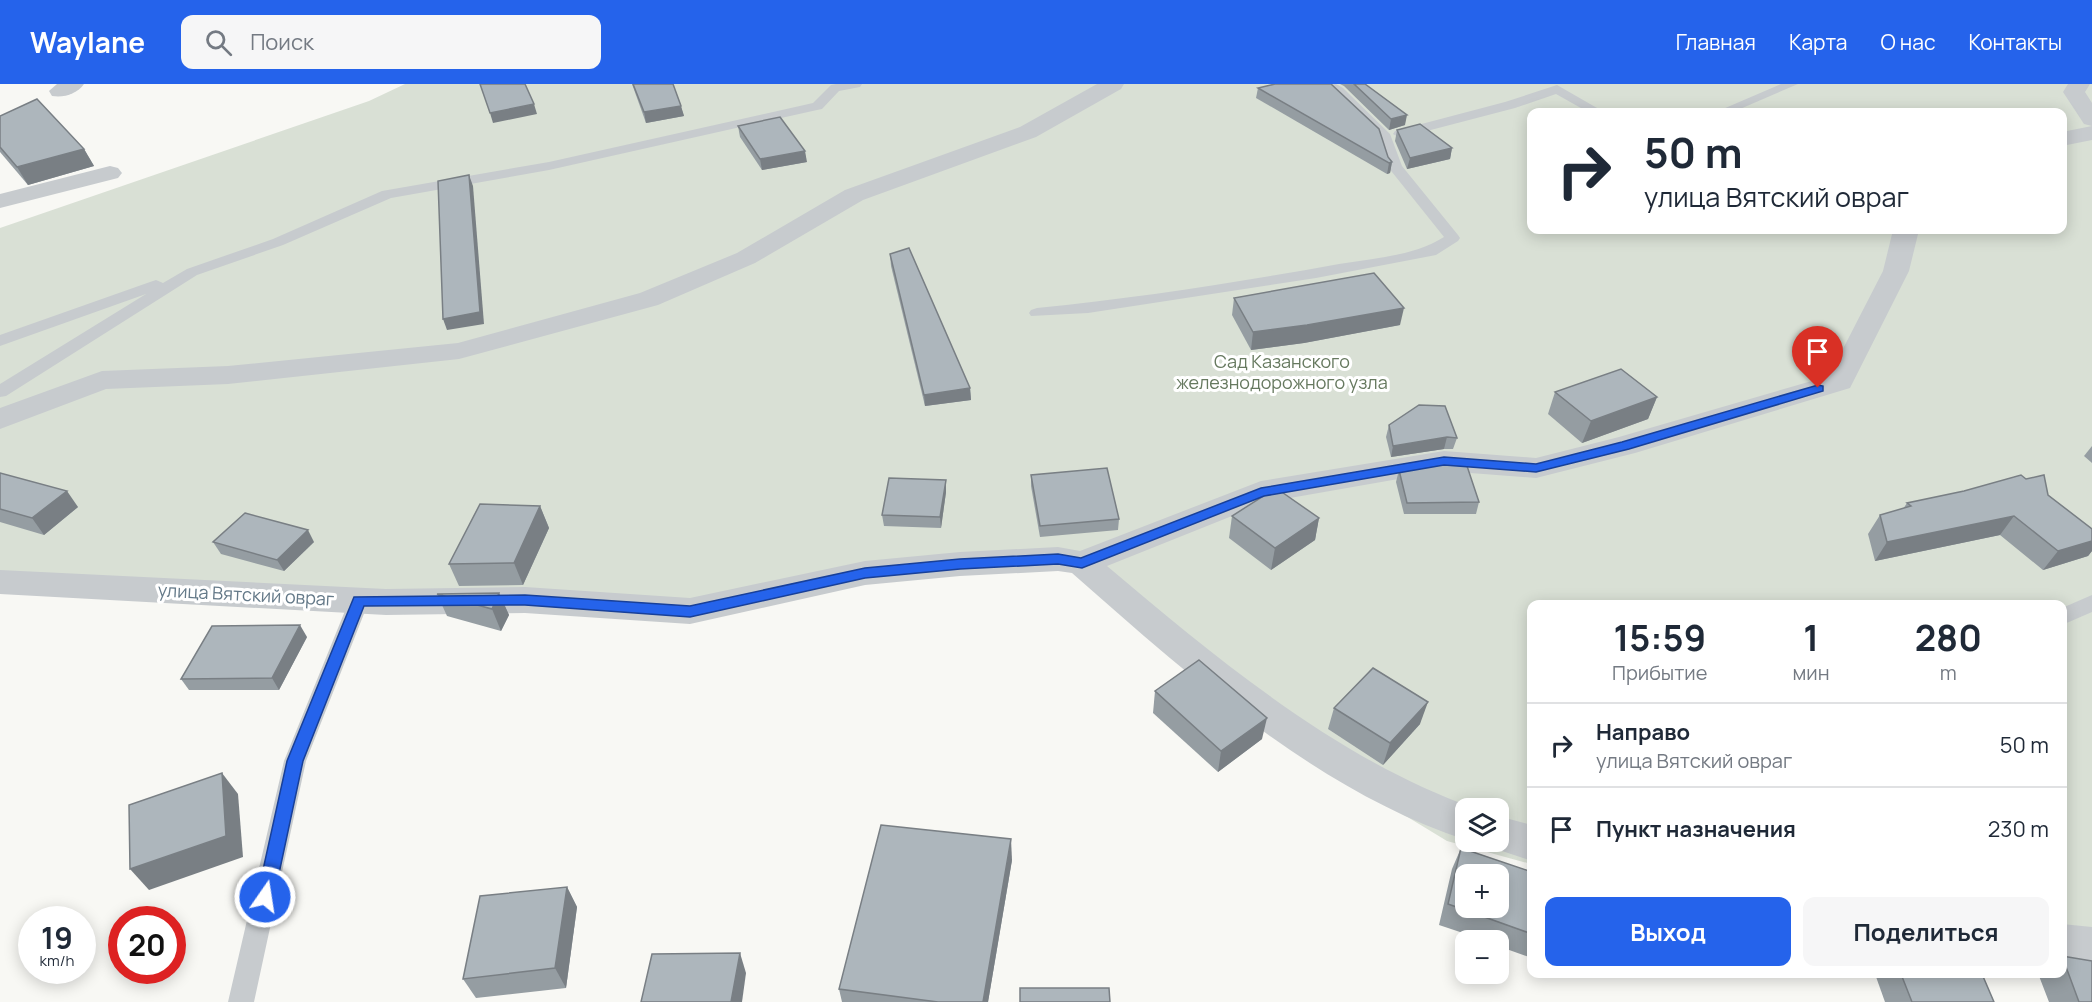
<!DOCTYPE html>
<html lang="ru">
<head>
<meta charset="utf-8">
<style>
	body { margin:0; font-family:Manrope,sans-serif; background:#f6f6f7; color:#1f2937; height:100vh; display:flex; flex-direction:column; font-size:22px; white-space:nowrap }
	* { box-sizing:border-box; margin:0 }
	p { font-size:20px; color:#747a83 }
	.icon { flex:none; width:33px; height:33px; fill:none; stroke:currentColor; stroke-width:2; stroke-linecap:round; stroke-linejoin:round }
	.map { position:relative; flex:1; overflow:hidden }
	.sheet { position:absolute; left:1527px; top:516px; width:540px; height:378px; display:flex; flex-direction:column; background:#fff; border-radius:12px; box-shadow:0 3px 15px #0003 }
	.sheet>* { flex:none }
	.hud { position:absolute; left:1527px; top:24px; width:540px; height:126px; border-radius:12px; box-shadow:0 3px 15px #0003; background:#fff; color:#1f2937; overflow:hidden }
	.controls { position:absolute; left:1455px; top:714px; display:grid; gap:12px }
	.controls a { display:grid; place-items:center; width:54px; height:54px; border-radius:12px; background:#fff; box-shadow:0 3px 15px #0003; font-size:30px }
	.speed { position:absolute; left:18px; top:822px; display:flex; gap:12px; font-size:30px; font-weight:700; text-align:center }
	.speed>* { display:grid; place-content:center; width:78px; height:78px; border-radius:50%; background:#fff; box-shadow:0 3px 15px #0003; line-height:1 }
	.speed small { font-size:15px; font-weight:400 }
	.speed .limit { border:9px solid #d22; background:#fff; color:#111 }
	.pin { position:absolute; display:grid; place-items:center; width:51px; height:51px; color:#fff; margin:-62px -26px; border-radius:50% 50% 50% 0; rotate:-45deg; box-shadow:0 0 6px #0007 }
	.pin .icon { rotate:45deg }
	.me { position:absolute; width:66px; margin:-33px; rotate:13deg; stroke-linejoin:round; filter:drop-shadow(0 0 4px #0008) }
	.turn { display:flex; align-items:center; gap:21px; height:126px; padding:0 18px; font-size:27px }
	.turn .icon { width:78px; height:78px; stroke-width:2.5 }
	.turn b { display:block; font-size:42px; line-height:51px }
	.eta { display:flex; justify-content:space-evenly; align-items:center; height:102px; text-align:center }
	.eta b { font-size:36px; font-weight:700; line-height:42px }
	.button { display:flex; gap:12px; margin-top:auto; padding:12px 18px }
	.button a { flex:1; height:69px; border-radius:12px; background:#2563eb; color:#fff; font-size:24px; font-weight:700; line-height:69px; text-align:center }
	.button a+a { background:#f6f6f7; color:#1f2937 }
	ul { padding:0; list-style:none }
	li { display:flex; align-items:center; gap:18px; height:84px; padding:0 18px; border-top:2px solid #e0e1e3 }
	li div { flex:1 }
	li b { display:block; font-size:22px }
	li em { font-style:normal }
	header { display:flex; align-items:center; gap:36px; box-sizing:border-box; height:84px; padding:0 30px; background:#2563eb; color:#fff }
	header strong { font-size:28px }
	nav { display:flex; gap:33px; margin-inline-start:auto; font-size:21px }
	.search { width:420px; height:54px; background:#f6f6f7; display:flex; align-items:center; gap:15px; box-sizing:border-box; padding:0 21px; border-radius:12px; color:#747a83; font-size:22px }
	.map>svg:first-child { display:block }
	.green { fill:#d9e0d5; fill-rule:evenodd }
	.lines { fill:none; stroke-linecap:round; stroke-linejoin:round }
	.service { fill:#c7cbce; fill-rule:evenodd }
	.minor { fill:#c7cbce; fill-rule:evenodd }
	.wall { fill:#959da2 }
	.shaded-wall { fill:#797f84 }
	.building { fill:#adb6bc; stroke:#797f84; stroke-width:1.5; fill-rule:evenodd }
	.route { fill:#2563eb; stroke:#184099; stroke-width:1.5 }
	.labels { text-anchor:middle; stroke-width:6; stroke-linejoin:round; paint-order:stroke }
	.park-label { font-size:18px; fill:#66795f; stroke:#fff }
	.street-label { font-size:18px; fill:#647988; stroke:#fff }
</style>
</head>
<body>
<header>
<strong>Waylane</strong>
<div class="search"><svg class="icon" aria-label="search" viewBox="0 0 24 24"><circle cx="10" cy="10" r="6"/><path d="M15 15l6 6"/></svg>Поиск</div>
<nav><a>Главная</a><a>Карта</a><a>О нас</a><a>Контакты</a></nav>
</header>
<div class="map">
<svg width="2092" height="918" viewBox="0 0 2092 918">
	<rect width="100%" height="100%" fill="#f8f8f4"/>
	<!-- green -->
	<path class="green" d="M405,0h1687v884l-29,-3 -1,-361h-530l-1,260 -84,-23 -168,-102 -221,-180 -98,5 -270,47 -690,-29v-354l369,-127zM1532,28h530v118h-530zM1466,724h32v34h-32z"/>
	<g class="lines">
		<!-- service -->
		<g class="service">
			<path d="M836,0h26l-2,3 -21,4 -17,18 -5,1 -268,60 -158,28 -108,47 -86,30 -191,121 -6,1v-13l146,-90 -146,52v-11l150,-53 6,-2 7,3 24,-14 86,-30 109,-48 167,-29 264,-59 18,-18z"/>
			<path d="M1322,0h14l7,4 47,46 12,32 56,69 2,3 -2,3 -22,14 -120,23 -228,35 -57,3 -2,-3 2,-3 6,-2c101,-10 203,-26 302,-44 36,-6 75,-8 105,-27l-56,-70 -9,-29z"/>
			<path d="M1781,0h17l-65,28h-17z"/>
			<path d="M1557,1l47,27h-16l-32,-18 -41,14 -115,30 -7,-4 2,-3 110,-29z"/>
			<path d="M359,509l7,3 3,5 -63,160 -52,241h-26l56,-241 65,-160 3,-5z"/>
			<path d="M2092,511v17l-30,13v-17z"/>
		</g>
		<!-- minor -->
		<g class="minor">
			<path d="M57,0h27c-7,10 -20,14 -32,12l-3,-5z"/>
			<path d="M1097,0h27l-3,5 -85,48 -173,63 -108,63 -97,42 -199,54 -231,25 -122,5 -106,40v-21l102,-37 126,-5 230,-23 182,-50 97,-40 108,-63 175,-63z"/>
			<path d="M2068,0h22l-5,8 7,11v23l-8,-2 -21,-32z"/>
			<path d="M2092,42v14l-30,6v-14z"/>
			<path d="M110,82l8,2 4,5 -4,5 -118,30v-14z"/>
			<path d="M1893,146h26l-10,41 -59,117 -215,65 -99,25 -92,-7 -177,31 -160,64c109,92 231,194 367,242h-8v32c-149,-49 -278,-165 -394,-267l-14,-2 -98,5 -95,9 -175,39 -165,-11 -139,2 -386,-21v-24l386,19 139,-2 165,11 175,-37 95,-9 98,-5 22,4 181,-70 183,-30 92,7 83,-21 210,-61 54,-105z"/>
			<path d="M1498,732l34,9v36l-48,-16 -2,-3h16z"/>
			<path d="M2062,840l30,3v40l-30,-3z"/>
		</g>
	</g>
	<!-- wall -->
	<g class="wall">
		<path d="M632,0h41l11,32 -38,7z"/>
		<path d="M1340,0h25l40,41 -16,5 -45,-44z"/>
		<path d="M1258,4l130,69 4,5 -2,11 -3,1 -131,-76z"/>
		<path d="M0,32l84,33 10,17 -66,19 -28,-33z"/>
		<path d="M738,42l69,36 -45,8 -22,-33z"/>
		<path d="M1397,46l55,18 -2,11 -43,10 -12,-28z"/>
		<path d="M890,170l80,134 1,12 -46,6 -34,-140z"/>
		<path d="M1234,214l166,27 -96,18 -53,7 -19,-35z"/>
		<path d="M1555,308l102,5 -9,22 -66,24 -34,-29z"/>
		<path d="M1389,341l68,13 -4,11h-9l-53,8 -5,-20z"/>
		<path d="M2092,362v17l-8,-7z"/>
		<path d="M1399,386l80,32 -3,12h-72l-8,-32z"/>
		<path d="M0,389l78,34 -34,28 -44,-13z"/>
		<path d="M1031,391l88,44 -1,11 -78,7 -9,-51z"/>
		<path d="M946,396v12l-5,36 -57,-2 -2,-11z"/>
		<path d="M2048,411l44,34v22l-4,5 -45,14 -43,-35 -125,26 -7,-27 12,-19 23,-6 4,-6z"/>
		<path d="M540,422l9,22 -26,57 -64,1 -10,-22z"/>
		<path d="M1232,432l87,2 -4,22 -44,30 -42,-32z"/>
		<path d="M213,458h101l-30,29 -63,-17z"/>
		<path d="M499,509l10,22 -8,16 -54,-15 -10,-22z"/>
		<path d="M307,553l-28,53h-90l-8,-11z"/>
		<path d="M1155,607l107,48 -44,33 -65,-59z"/>
		<path d="M1334,624l86,16 -37,41 -55,-36z"/>
		<path d="M1461,764l71,24v86l-34,-12v-6h-14l-45,-15 13,-56z"/>
		<path d="M1012,776l-24,142h-146l-3,-13z"/>
		<path d="M567,803l10,20 -11,81 -90,10 -13,-19z"/>
		<path d="M2062,872l30,46h-43l-10,-26 2,-2h21z"/>
		<path d="M1875,890h107l12,28h-109z"/>
	</g>
	<!-- shaded-wall -->
	<g class="shaded-wall">
		<path d="M534,20l3,10 -44,9 -3,-10z"/>
		<path d="M681,22l3,10 -38,7 -2,-11z"/>
		<path d="M1407,31l-2,10 -16,5 2,-11z"/>
		<path d="M1452,64l-2,11 -43,10 3,-11z"/>
		<path d="M84,65l10,17 -66,19 -11,-18z"/>
		<path d="M805,67l2,11 -45,8 -2,-11z"/>
		<path d="M1392,78l-2,11 -3,1 2,-11z"/>
		<path d="M469,91l4,11 11,138 -37,6 -4,-11z"/>
		<path d="M1404,224l-4,17 -96,18 -53,7 2,-18z"/>
		<path d="M970,304l1,12 -46,6 -1,-11z"/>
		<path d="M1657,313l-9,22 -66,24 9,-22z"/>
		<path d="M1447,353l-3,12 -53,8 2,-11z"/>
		<path d="M946,396v12l-5,36 -1,-11z"/>
		<path d="M67,407l11,16 -34,28 -12,-17z"/>
		<path d="M540,422l9,22 -26,57 -9,-22z"/>
		<path d="M2014,432l-14,19 -125,26 12,-19z"/>
		<path d="M1319,434l-4,22 -44,30 4,-22z"/>
		<path d="M308,446l6,12 -30,29 -7,-11z"/>
		<path d="M2092,457v10l-4,5 -45,14 15,-19z"/>
		<path d="M499,509l10,22 -8,16 -9,-22z"/>
		<path d="M300,541l7,12 -28,53 -7,-12z"/>
		<path d="M1428,618l-8,22 -37,41 7,-22z"/>
		<path d="M1267,634l-5,21 -44,33 3,-21z"/>
		<path d="M222,689l16,21 5,63 -94,33 -19,-21z"/>
		<path d="M1011,755l1,21 -24,142h-5z"/>
		<path d="M567,803l10,20 -11,81 -11,-20z"/>
		<path d="M740,869l6,20 -4,29h-11z"/>
	</g>
	<!-- building -->
	<g class="building">
		<path d="M480,0h45l9,20 -44,9z"/>
		<path d="M633,0h40l8,22 -37,6z"/>
		<path d="M1275,0h56l48,45 9,28 4,5 -3,1 -131,-75z"/>
		<path d="M1354,0h11l42,31 -16,4z"/>
		<path d="M37,15l47,50 -67,18 -17,-20v-31z"/>
		<path d="M780,33l25,34 -45,8 -22,-33z"/>
		<path d="M1420,40l32,24 -42,10 -13,-28z"/>
		<path d="M469,91l11,137 -37,7 -5,-138z"/>
		<path d="M909,164l61,140 -46,7 -34,-141z"/>
		<path d="M1374,189l30,35 -97,17 -54,7 -19,-34z"/>
		<path d="M1621,285l36,28 -66,24 -36,-29z"/>
		<path d="M1419,321l26,1 12,32 -10,-1 -54,9 -4,-21z"/>
		<path d="M1447,378l19,1 13,39 -72,1 -8,-33z"/>
		<path d="M1107,384l12,51 -79,7 -9,-51z"/>
		<path d="M0,389l67,18 -35,27 -32,-9z"/>
		<path d="M2021,391l5,4 18,-4 4,20 44,34v12l-34,10 -44,-35 -127,26 -7,-27 31,-9 -4,-3 57,-12z"/>
		<path d="M889,394l57,2 -6,37 -58,-2z"/>
		<path d="M1276,404l43,30 -44,30 -43,-32z"/>
		<path d="M480,420l60,2 -26,57 -65,1z"/>
		<path d="M245,429l63,17 -31,30 -64,-18z"/>
		<path d="M499,509l-7,16 -55,-15z"/>
		<path d="M300,541l-28,53 -91,1 31,-53z"/>
		<path d="M1199,576l68,58 -46,33 -66,-60z"/>
		<path d="M1373,584l55,34 -38,41 -56,-35z"/>
		<path d="M222,689l4,63 -96,33 -1,-64z"/>
		<path d="M881,741l130,14 -28,163h-45l-99,-13z"/>
		<path d="M1461,764l71,24v62l-84,-30zM1466,790h32v34h-32z"/>
		<path d="M567,803l-12,81 -92,11 17,-83z"/>
		<path d="M740,869l-9,49h-90l11,-48z"/>
		<path d="M2062,872l30,5v41h-13z"/>
		<path d="M1901,890h81l12,28h-82z"/>
		<path d="M1020,904h89l1,14h-90z"/>
	</g>
	<!-- route -->
	<path class="route" d="M1818,301l5,1v5l-194,58 -93,23 -92,-7 -180,31 -182,72 -24,-4 -98,5 -95,9 -175,39 -165,-12 -161,1 -61,155 -29,136 -3,5 -6,3 -6,-3 -2,-5 30,-136 67,-164 171,-2 165,11 175,-38 95,-9 98,-5 23,4 180,-70 183,-31 92,7 86,-22z"/>
	<g class="labels">
		<!-- park labels -->
		<g class="park-label">
			<text x="1282" y="284">Сад Казанского<tspan x="1282" dy="21">железнодорожного узла</tspan></text>
		</g>
		<!-- street labels -->
		<g class="street-label">
			<text transform="translate(246 511) rotate(3)" y="6">улица Вятский овраг</text>
		</g>
	</g>
</svg>
<div class="controls">
<a><svg class="icon" aria-label="layers" viewBox="0 0 24 24"><path d="M12 4l9 5-9 5-9-5zM3 14l9 5 9-5"/></svg></a>
<a>+</a>
<a>−</a>
</div>
<div class="speed"><div>19<small>km/h</small></div><div class="limit">20</div></div>
<div class="pin" style="left:1818px;top:304px;background:#d93025"><svg class="icon" aria-label="arrive" viewBox="0 0 24 24"><path d="M6 21V4h12l-3 4 3 4H6"/></svg></div>
<svg class="me" style="left:265px;top:813px" viewBox="-20 -20 40 40"><circle r="17" fill="#2563eb" stroke="#fff" stroke-width="3"/><path d="M0-11L8 9 0 5-8 9z" fill="#fff"/></svg>
<div class="hud">
<div class="turn"><svg class="icon" aria-label="right" viewBox="0 0 24 24"><path d="M7 20v-9h11M14 6l5 5-5 5"/></svg><div><b>50 m</b>улица Вятский овраг</div></div>
</div>
<section class="sheet">
<div class="eta">
<div><b>15:59</b><p>Прибытие</p></div>
<div><b>1</b><p>мин</p></div>
<div><b>280</b><p>m</p></div>
</div>
<ul>
<li><svg class="icon" aria-label="right" viewBox="0 0 24 24"><path d="M7 20v-9h11M14 6l5 5-5 5"/></svg><div><b>Направо</b><p>улица Вятский овраг</p></div><em>50 m</em></li>
<li><svg class="icon" aria-label="arrive" viewBox="0 0 24 24"><path d="M6 21V4h12l-3 4 3 4H6"/></svg><div><b>Пункт назначения</b></div><em>230 m</em></li>
</ul>
<div class="button"><a>Выход</a><a>Поделиться</a></div>
</section>
</div>
</body>
</html>
